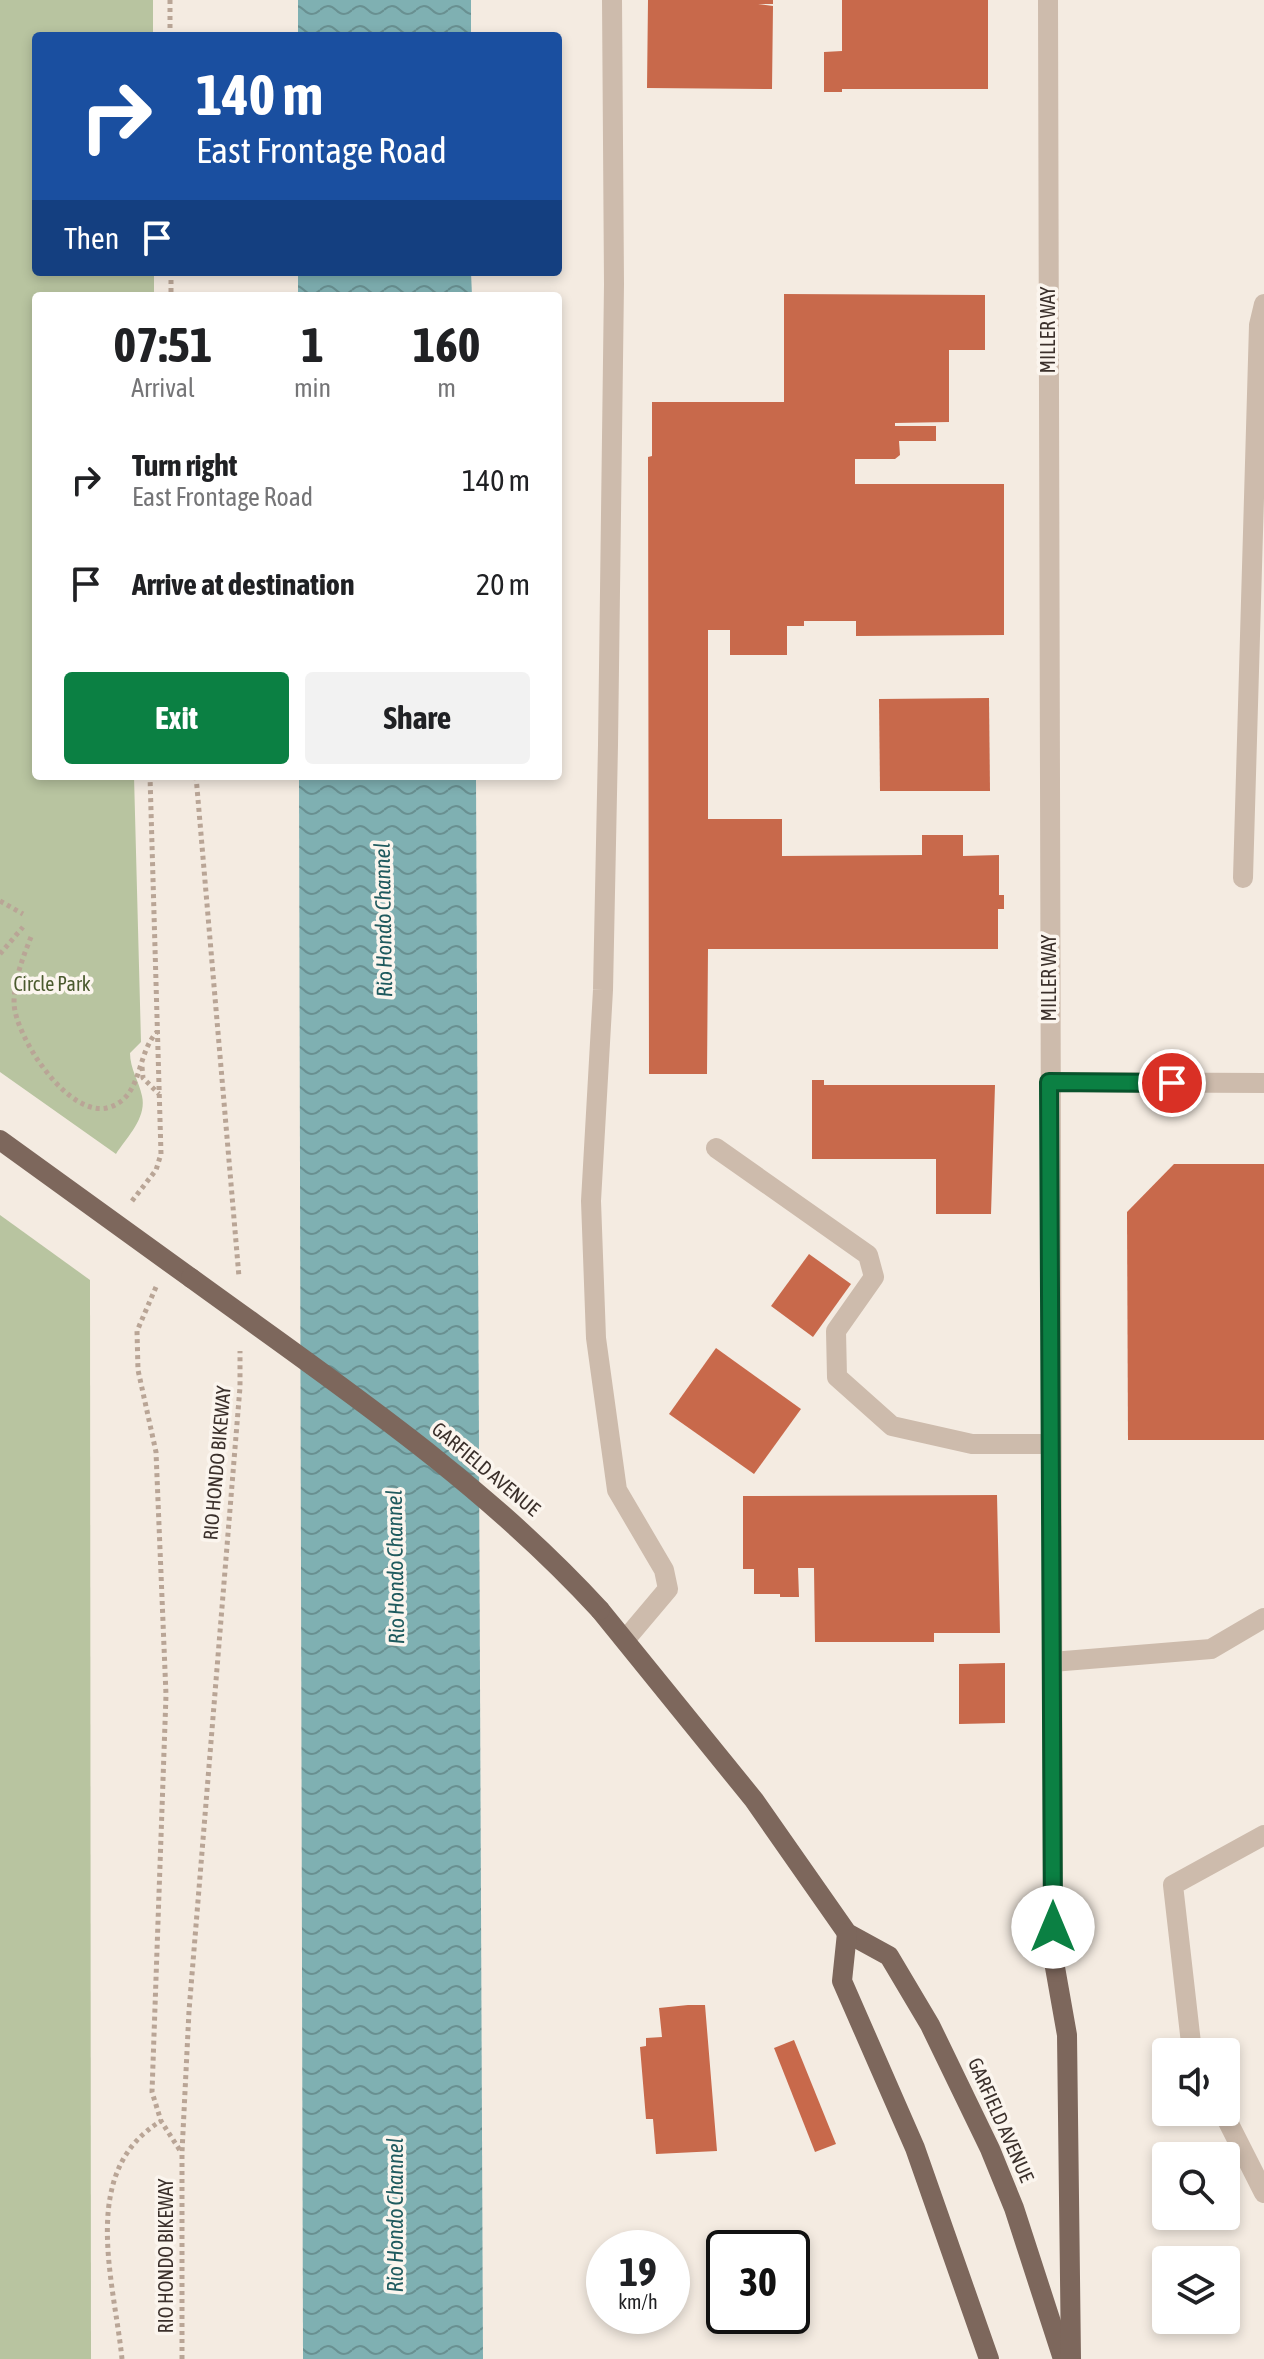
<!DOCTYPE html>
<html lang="en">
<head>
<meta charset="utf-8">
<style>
	body { margin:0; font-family:"Asap Condensed",sans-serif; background:#f2f2f2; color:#202124; height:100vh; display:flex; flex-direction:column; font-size:30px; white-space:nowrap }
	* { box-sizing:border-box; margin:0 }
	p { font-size:26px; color:#757577 }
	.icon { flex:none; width:44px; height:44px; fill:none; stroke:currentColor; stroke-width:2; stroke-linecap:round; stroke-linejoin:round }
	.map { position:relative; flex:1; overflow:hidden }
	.sheet { position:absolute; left:32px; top:292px; width:530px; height:488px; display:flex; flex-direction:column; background:#fff; border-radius:8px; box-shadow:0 4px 12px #0003 }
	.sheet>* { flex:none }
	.hud { position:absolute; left:32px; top:32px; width:530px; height:244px; border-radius:8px; box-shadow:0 4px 12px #0003; background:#1a4fa0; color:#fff; overflow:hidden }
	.fabs { position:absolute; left:1152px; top:2038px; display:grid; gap:16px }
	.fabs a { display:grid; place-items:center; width:88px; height:88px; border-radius:8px; background:#fff; box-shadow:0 4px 12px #0003; font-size:40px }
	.speed { position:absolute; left:586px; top:2230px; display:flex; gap:16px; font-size:40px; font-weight:700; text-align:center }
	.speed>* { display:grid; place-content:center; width:104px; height:104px; border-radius:50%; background:#fff; box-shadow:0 4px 12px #0003; line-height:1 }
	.speed small { font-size:20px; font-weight:400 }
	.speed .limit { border:4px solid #111; border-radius:12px; background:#fff; color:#111 }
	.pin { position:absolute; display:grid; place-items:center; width:68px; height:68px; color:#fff; margin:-34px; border:4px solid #fff; border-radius:50%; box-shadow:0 2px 8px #0007 }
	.me { position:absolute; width:88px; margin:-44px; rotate:0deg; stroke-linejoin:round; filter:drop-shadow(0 0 6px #0008) }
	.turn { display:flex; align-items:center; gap:28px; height:168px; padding:0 32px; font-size:36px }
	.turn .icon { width:104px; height:104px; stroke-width:2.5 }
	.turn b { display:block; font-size:56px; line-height:68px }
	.then { display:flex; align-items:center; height:76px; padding:0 32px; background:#0003; gap:16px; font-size:30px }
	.eta { display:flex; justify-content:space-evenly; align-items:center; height:136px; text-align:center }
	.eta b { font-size:48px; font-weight:700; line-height:56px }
	.cta { display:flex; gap:16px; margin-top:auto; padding:16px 32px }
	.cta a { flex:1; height:92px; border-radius:8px; background:#0b8043; color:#fff; font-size:32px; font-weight:700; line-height:92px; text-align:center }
	.cta a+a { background:#f2f2f2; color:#202124 }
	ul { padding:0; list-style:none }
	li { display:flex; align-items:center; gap:24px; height:104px; padding:0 32px }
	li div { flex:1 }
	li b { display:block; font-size:30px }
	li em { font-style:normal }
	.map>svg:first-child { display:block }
	.green { fill:#b8c4a0 }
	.water { fill:url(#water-waves) }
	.building { fill:#c8694b }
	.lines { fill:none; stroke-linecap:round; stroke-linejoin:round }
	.path { stroke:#b9a596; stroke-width:5; stroke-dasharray:4 4; stroke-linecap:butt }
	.minor { stroke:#cdbbac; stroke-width:20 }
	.major { stroke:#7d675c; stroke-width:20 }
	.major-bridge { stroke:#7d675c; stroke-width:20 }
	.route-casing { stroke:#07532c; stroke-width:20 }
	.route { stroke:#0b8043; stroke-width:14 }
	.labels { text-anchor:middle; stroke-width:7; stroke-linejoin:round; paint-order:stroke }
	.street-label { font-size:20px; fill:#3b302b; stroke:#fbf5ee }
	.park-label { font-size:20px; fill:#4a5a2e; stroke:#fbf5ee }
	.water-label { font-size:22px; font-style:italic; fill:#1f5a5e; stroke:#fbf5ee }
</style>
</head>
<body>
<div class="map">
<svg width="1264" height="2359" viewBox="0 0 1264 2359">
	<defs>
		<pattern id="water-waves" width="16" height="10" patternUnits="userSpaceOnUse" patternTransform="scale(2)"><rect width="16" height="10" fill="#7fb0b2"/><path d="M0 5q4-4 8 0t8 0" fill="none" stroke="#699091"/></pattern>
	</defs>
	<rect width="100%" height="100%" fill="#f4ebe1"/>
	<!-- green -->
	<g class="green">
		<path d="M0,0h153v36h-117v236h118v24h-118v480h98l7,266 -11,11c0,16 9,28 12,43 5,22 -15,41 -26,58l-116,-82z"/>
		<path d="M0,1215l90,65 1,1079h-91z"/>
	</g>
	<!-- water -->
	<g class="water">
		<rect x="298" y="0" width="173" height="36"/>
		<path d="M298,272h173l1,24h-174z"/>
		<path d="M299,776h177l7,1583h-180z"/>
	</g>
	<!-- building -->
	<g class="building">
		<path d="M648,0h125v4h-15l15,2 -1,83 -125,-1z"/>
		<path d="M842,0h146v89h-146v3h-18v-40l18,-1z"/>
		<path d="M784,294l201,1v55h-36v72l-54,1v3h41v15h-37l1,14 -5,4h-40v25h149v151l-148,1v-15h-52v5h-17v29h-57v-25h-22v189h74v37l140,-1v-20h41v21l36,-1v40h5v14h-6v40h-290l-1,125h-58l-1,-617 4,-1v-54h132z"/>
		<path d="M989,698l1,93h-110l-1,-92z"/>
		<path d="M812,1080h12v5h171l-4,129h-55v-55h-124z"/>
		<path d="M1174,1164h90v276h-136l-1,-228z"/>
		<path d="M809,1254l42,30 -38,53 -42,-31z"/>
		<path d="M716,1348l85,61 -47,65 -85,-60z"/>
		<path d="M997,1495l3,138h-66v9h-119l-1,-74h-16l1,29h-19v-3h-26v-25h-11v-73z"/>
		<path d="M1005,1663v60l-46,1v-60z"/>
		<path d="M688,2005h17l12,146 -61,3 -3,-35h-7l-6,-72 6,-1v-8l16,-1 -3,-29z"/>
		<path d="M794,2040l42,104 -21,8 -41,-104z"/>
	</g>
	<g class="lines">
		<!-- path -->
		<g class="path">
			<path d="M170,0v36"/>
			<path d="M171,272v24"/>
			<path d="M196,776l43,501"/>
			<path d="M0,901l23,13"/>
			<path d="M31,937c-8,20 -17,43 -17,66 1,34 56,118 96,104 33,-11 26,-53 47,-75"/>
			<path d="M0,954l23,-27"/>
			<path d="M142,1067l1,11 16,16"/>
			<path d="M132,1201l24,-31 5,-16 -11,-378"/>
			<path d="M156,1287l-19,44 1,39 18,82 10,243 -14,397 9,29 20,31"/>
			<path d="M122,2359c-8,-79 -44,-188 39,-238"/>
			<path d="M182,2359v-207l7,-141 51,-624v-36"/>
		</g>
		<!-- minor -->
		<g class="minor">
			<path d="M612,0l2,284 -6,461 -5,245 -12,211 5,137 21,152 47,80 4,19 -43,51"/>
			<path d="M1048,0l5,1956"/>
			<path d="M1243,878l16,-553 5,-21"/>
			<path d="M1049,1082l215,1"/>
			<path d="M716,1148l152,107 6,22 -38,54 1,46 55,49 80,18h79"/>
			<path d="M1052,1662l159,-13 53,-31"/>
			<path d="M1192,2052l-19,-167 91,-50"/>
			<path d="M1223,2112l41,81"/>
		</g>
		<!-- major -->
		<g class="major">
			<path d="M0,1140l191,138"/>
			<path d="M600,1610l154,190 93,133 42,23 41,69 60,124 24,59 49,151"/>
			<path d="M847,1933l-5,48 73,167 74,211"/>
			<path d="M1053,1956l14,79 4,324"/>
		</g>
		<!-- major-bridge -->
		<path class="major-bridge" d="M191,1278c143,104 289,201 409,332"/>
	</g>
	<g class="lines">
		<defs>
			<path id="route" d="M1053,1927l-4,-845 123,1"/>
		</defs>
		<!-- route casing -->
		<use href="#route" class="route-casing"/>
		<!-- route -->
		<use href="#route" class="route"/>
	</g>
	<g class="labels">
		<!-- street labels -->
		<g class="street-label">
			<text transform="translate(1048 330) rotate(-90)" y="7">MILLER WAY</text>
			<text transform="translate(1049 978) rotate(-90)" y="7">MILLER WAY</text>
			<text transform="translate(217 1463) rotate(-85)" y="7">RIO HONDO BIKEWAY</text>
			<text transform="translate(486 1469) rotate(40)" y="7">GARFIELD AVENUE</text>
			<text transform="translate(1001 2120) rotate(66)" y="7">GARFIELD AVENUE</text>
			<text transform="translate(166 2256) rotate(-90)" y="7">RIO HONDO BIKEWAY</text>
		</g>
		<!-- park labels -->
		<g class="park-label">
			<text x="52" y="991">Circle Park</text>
		</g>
		<!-- water labels -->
		<g class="water-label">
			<text transform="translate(383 920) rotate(-91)" y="8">Rio Hondo Channel</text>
			<text transform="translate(395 1567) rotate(-91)" y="8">Rio Hondo Channel</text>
			<text transform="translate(395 2215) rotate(-90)" y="8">Rio Hondo Channel</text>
		</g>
	</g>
</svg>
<div class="fabs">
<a><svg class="icon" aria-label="sound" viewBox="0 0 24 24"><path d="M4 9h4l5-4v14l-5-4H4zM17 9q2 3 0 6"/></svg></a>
<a><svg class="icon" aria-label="search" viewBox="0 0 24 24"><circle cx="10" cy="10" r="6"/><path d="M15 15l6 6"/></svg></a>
<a><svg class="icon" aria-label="layers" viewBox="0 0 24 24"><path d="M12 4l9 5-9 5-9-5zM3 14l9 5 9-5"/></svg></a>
</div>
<div class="speed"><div>19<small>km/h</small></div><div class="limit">30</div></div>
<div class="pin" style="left:1172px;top:1083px;background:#d93025"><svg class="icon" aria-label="arrive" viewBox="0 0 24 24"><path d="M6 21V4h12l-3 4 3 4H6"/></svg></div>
<svg class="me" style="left:1053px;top:1927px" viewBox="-20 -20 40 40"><circle r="19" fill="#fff"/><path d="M0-13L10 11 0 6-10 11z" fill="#0b8043"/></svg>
<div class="hud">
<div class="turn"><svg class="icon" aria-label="right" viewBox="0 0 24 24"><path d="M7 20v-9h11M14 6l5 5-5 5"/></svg><div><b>140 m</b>East Frontage Road</div></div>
<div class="then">Then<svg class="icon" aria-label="arrive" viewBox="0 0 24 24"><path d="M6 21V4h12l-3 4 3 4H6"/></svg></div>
</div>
<section class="sheet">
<div class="eta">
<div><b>07:51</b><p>Arrival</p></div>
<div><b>1</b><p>min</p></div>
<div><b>160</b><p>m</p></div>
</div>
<ul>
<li><svg class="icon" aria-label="right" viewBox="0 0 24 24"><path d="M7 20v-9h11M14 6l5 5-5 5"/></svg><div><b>Turn right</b><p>East Frontage Road</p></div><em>140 m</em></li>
<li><svg class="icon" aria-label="arrive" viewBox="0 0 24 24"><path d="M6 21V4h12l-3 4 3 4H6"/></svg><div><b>Arrive at destination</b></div><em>20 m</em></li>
</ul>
<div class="cta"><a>Exit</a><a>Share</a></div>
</section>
</div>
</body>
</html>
